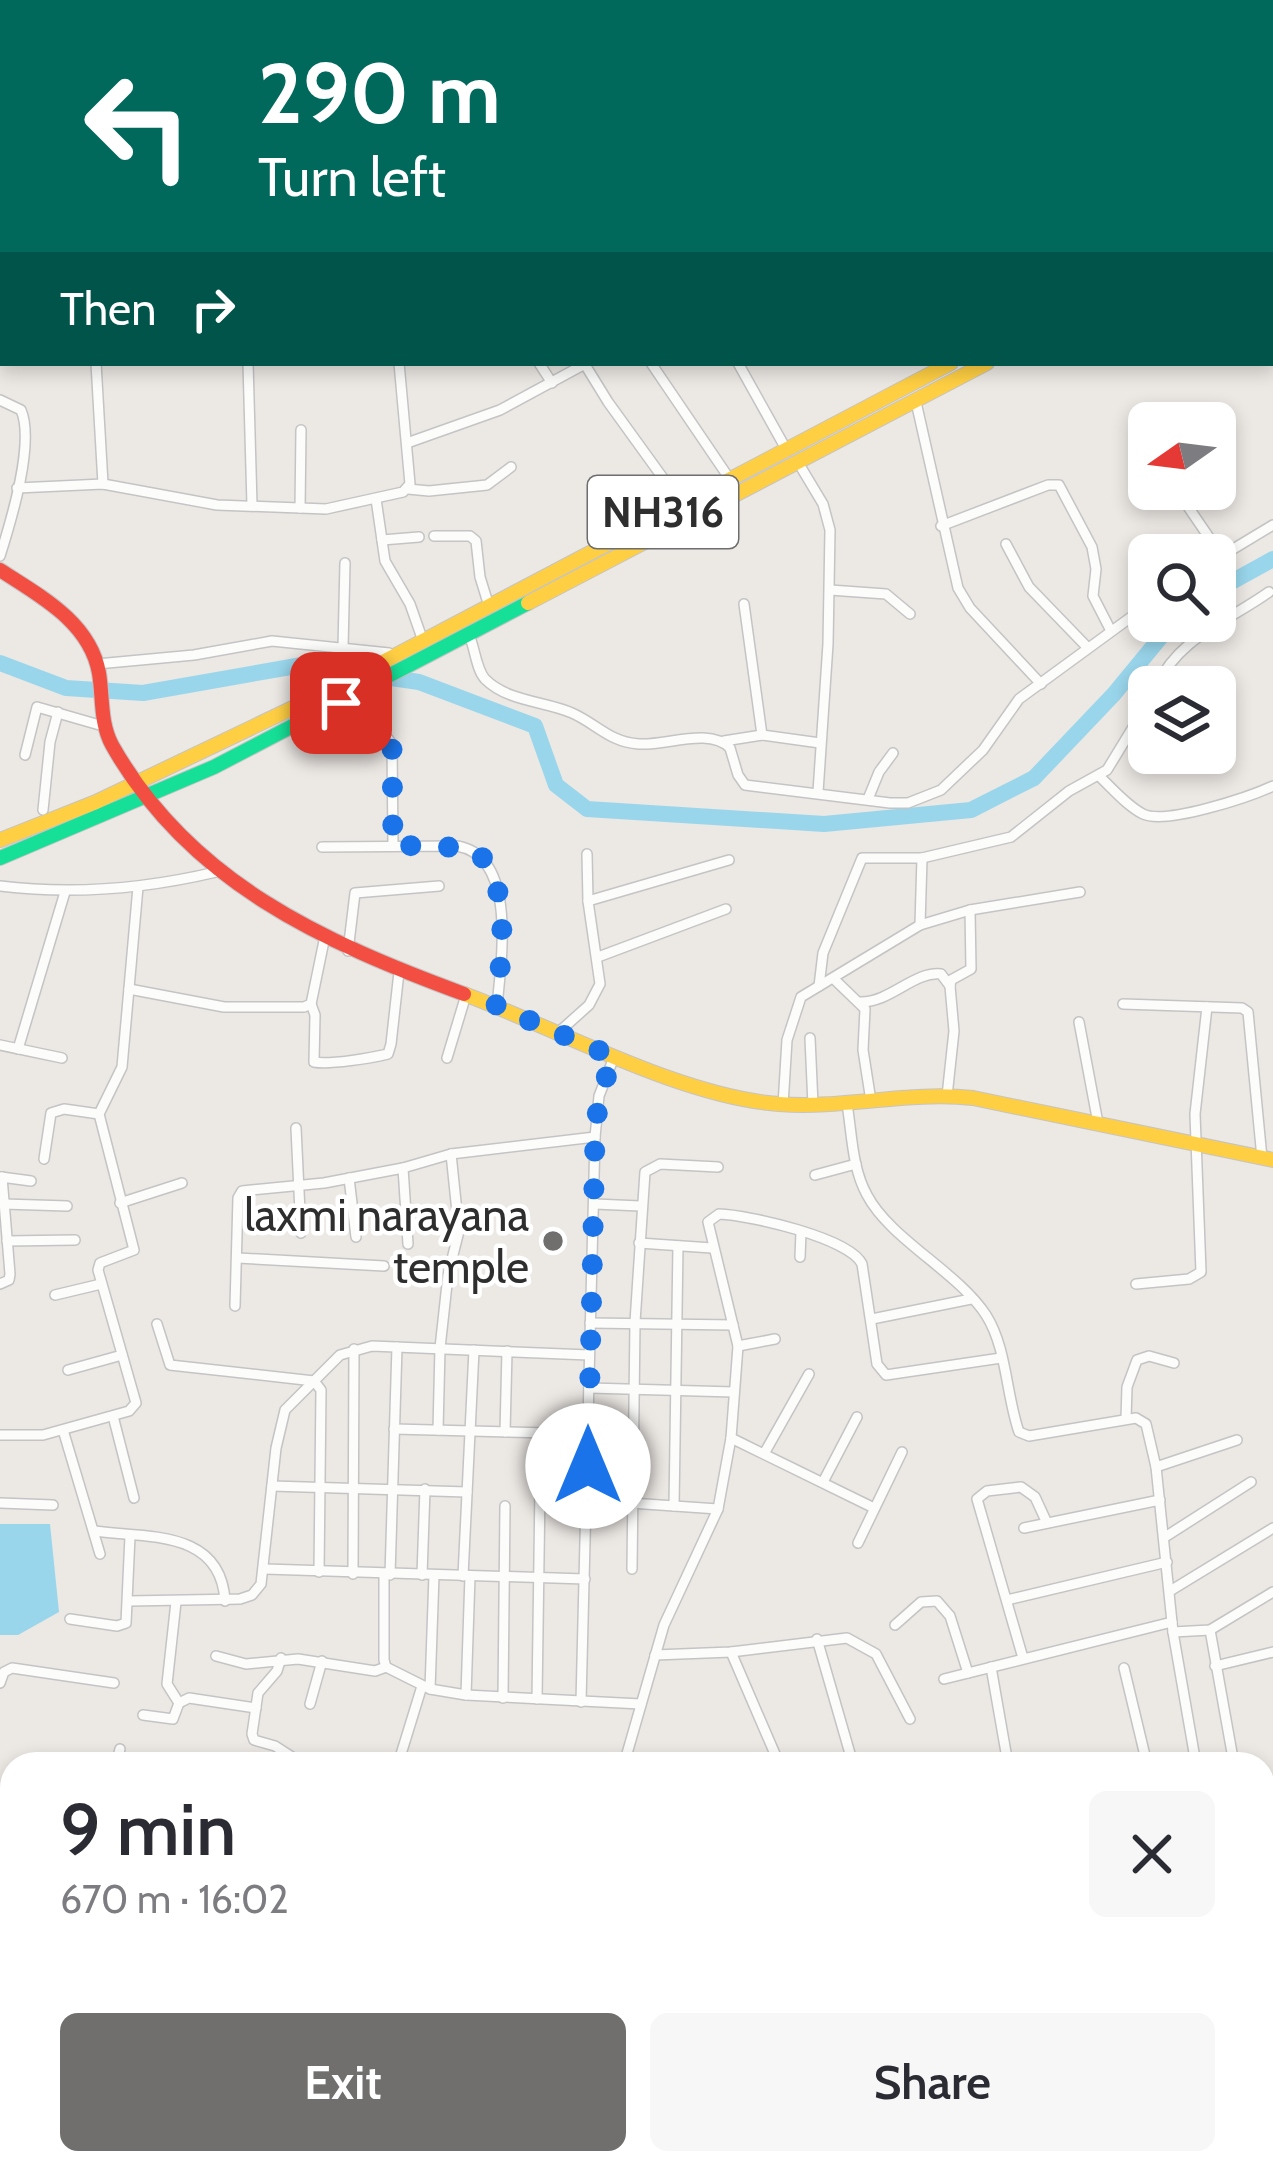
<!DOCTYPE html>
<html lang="en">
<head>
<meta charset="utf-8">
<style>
	body { margin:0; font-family:Cabin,sans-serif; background:#f7f7f7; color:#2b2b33; height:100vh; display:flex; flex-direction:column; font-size:45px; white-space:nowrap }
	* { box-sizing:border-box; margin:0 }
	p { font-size:39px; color:#7c7c81 }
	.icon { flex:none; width:66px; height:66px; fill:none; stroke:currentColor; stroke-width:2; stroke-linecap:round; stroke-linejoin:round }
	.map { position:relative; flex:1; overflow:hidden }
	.side { position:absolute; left:0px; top:1752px; width:1275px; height:423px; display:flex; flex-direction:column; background:#fff; border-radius:36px 36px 0 0; box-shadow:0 6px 18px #0003 }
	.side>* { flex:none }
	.guide { position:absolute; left:0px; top:0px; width:1275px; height:366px; box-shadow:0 6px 18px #0003; background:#00695c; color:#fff; overflow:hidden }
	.needle { width:78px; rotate:256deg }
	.tools { position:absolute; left:1128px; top:402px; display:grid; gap:24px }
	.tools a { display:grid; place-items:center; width:108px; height:108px; border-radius:18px; background:#fff; box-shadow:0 6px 18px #0003; font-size:60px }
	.pin { position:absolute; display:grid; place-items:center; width:102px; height:102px; color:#fff; margin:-51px; border-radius:24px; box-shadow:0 6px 18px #0006 }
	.me { position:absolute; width:132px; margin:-66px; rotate:0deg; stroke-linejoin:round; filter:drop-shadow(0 0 9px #0008) }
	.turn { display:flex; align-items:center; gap:42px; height:252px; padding:0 60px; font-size:54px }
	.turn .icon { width:156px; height:156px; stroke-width:2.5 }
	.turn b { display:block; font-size:84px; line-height:102px }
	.then { display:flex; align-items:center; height:114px; padding:0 60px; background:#0003; gap:24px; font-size:45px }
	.round { display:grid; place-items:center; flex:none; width:126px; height:126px; border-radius:18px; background:#f7f7f7 }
	.headline { display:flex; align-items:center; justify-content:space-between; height:204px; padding:0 60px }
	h1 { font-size:72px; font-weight:600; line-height:90px }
	.primary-button { display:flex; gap:24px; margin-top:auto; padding:24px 60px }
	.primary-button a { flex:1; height:138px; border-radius:18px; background:#706f6e; color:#fff; font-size:48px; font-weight:600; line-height:138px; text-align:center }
	.primary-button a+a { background:#f7f7f7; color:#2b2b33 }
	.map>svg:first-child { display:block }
	.water { fill:#99d6ec }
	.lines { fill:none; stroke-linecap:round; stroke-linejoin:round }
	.canal { stroke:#99d6ec; stroke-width:10 }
	.river { stroke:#99d6ec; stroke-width:16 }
	.street-casing { stroke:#c5c4c5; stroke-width:12 }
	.fast-casing { stroke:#c5c4c5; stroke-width:16 }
	.slow-casing { stroke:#c5c4c5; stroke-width:16 }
	.jam-casing { stroke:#c5c4c5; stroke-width:16 }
	.street { stroke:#fcfcfb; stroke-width:9 }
	.fast { stroke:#16e098; stroke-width:14 }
	.slow { stroke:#ffcf43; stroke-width:14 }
	.jam { stroke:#f24e42; stroke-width:14 }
	.route { stroke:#1a73e8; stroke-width:21; stroke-dasharray:0 37.8 }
	.poi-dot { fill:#706f6e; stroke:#fff; stroke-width:4.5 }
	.labels { text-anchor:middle; stroke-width:9; stroke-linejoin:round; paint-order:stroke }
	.shield { fill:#fff; stroke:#6d6d6d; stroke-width:3 }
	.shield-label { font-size:42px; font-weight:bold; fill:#2e2e2e }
	.poi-label { font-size:45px; fill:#2e2e2e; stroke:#fff; text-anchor:end }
</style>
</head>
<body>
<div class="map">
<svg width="1273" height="2173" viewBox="0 0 1273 2173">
	<rect width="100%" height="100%" fill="#ece8e4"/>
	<!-- water -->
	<path class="water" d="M0,1524h50l9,88 -41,23h-18z"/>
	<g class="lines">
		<!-- canal -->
		<g class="canal">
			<path d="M0,1957h12"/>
			<path d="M1263,1965h10"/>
		</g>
		<!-- river -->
		<g class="river">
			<path d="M1215,591l58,-32"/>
			<path d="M0,663l66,25 77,5 159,-28 117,17 116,44 21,59 31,24 237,15 147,-14 63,-32 80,-84 60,-73"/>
		</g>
		<defs>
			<g id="street">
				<path d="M326,0v3"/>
				<path d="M536,0l1,3"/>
				<path d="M960,0h21"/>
				<path d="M992,0l1,3"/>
				<path d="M1111,0v3"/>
				<path d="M1228,0l1,3"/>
				<path d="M879,3l7,-3"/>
				<path d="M1272,31l1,-1"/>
				<path d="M96,363l7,121"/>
				<path d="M248,363l4,142"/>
				<path d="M539,363l13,20"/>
				<path d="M584,363l24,39 73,101"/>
				<path d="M651,363l78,115"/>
				<path d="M738,363l48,86"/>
				<path d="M0,400l21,10c14,33 -10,111 -21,146"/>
				<path d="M916,402l42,186 12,20 71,76"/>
				<path d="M1136,429l13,19"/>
				<path d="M407,443l93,-33 85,-46"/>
				<path d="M799,464l24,40 7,26 -2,114 -10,148"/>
				<path d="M17,488l86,-4 114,21 109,4 77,-17 7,-8 -11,-121"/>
				<path d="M408,489l21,2 58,-6 24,-18"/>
				<path d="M1176,489l45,66"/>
				<path d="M376,499l9,62 25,43 13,37"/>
				<path d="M300,508l1,-78"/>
				<path d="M941,526l107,-41h11l33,62 4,22 -3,27 18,35"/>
				<path d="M434,536h36l6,5 4,36 8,26"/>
				<path d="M382,540l37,-3"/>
				<path d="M1006,544l23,43 59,61"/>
				<path d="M1215,560l58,-35"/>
				<path d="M830,590l56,4 24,20"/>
				<path d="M744,604l18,131"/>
				<path d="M469,635c6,13 7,34 16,44 23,23 60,22 87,34 25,11 37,29 67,31 27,2 70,-17 91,4l8,27 7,10 145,18h18l33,-13 42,-40 36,-51 130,-95"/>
				<path d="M343,647l2,-84"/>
				<path d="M97,664l97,-9 78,-14 117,12"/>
				<path d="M1156,687c23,-50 71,-65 113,-95"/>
				<path d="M341,703l12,23c15,9 31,1 39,19l1,100"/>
				<path d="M724,741l38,-6 58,8"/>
				<path d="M25,755l12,-48 66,19"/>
				<path d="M1099,776c13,12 28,30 44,38 23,11 106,-17 130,-28"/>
				<path d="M868,799l11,-27 14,-19"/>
				<path d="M43,810l7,-68 8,-30"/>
				<path d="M322,847l135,-1c61,10 44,116 40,160"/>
				<path d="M0,886c73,9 144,3 216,-14"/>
				<path d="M588,901l141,-41"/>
				<path d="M920,925l2,-67"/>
				<path d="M348,951l7,-58 84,-7"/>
				<path d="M598,957l128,-48"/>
				<path d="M834,979l31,30 -2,41 8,51"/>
				<path d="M819,986l4,-33 39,-95h60l89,-21 58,-46 38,-21 42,-69"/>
				<path d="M129,989l95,18h80l7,-3 13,-63"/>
				<path d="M861,1002c30,0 53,-31 80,-28l9,12"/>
				<path d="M311,1004l4,11 -1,47c16,3 57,-4 74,-8l3,-10 8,-72"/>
				<path d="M1123,1004l119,4 6,4 14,146"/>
				<path d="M1079,1022l19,101"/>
				<path d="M560,1031l29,-26 11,-21 -12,-83 -1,-47"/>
				<path d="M810,1038l3,67"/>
				<path d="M0,1045l62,13"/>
				<path d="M18,1049l47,-157"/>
				<path d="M447,1058l19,-63"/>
				<path d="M947,1096l7,-65 -4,-45 1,-6 20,-11 -1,-59"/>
				<path d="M847,1104c5,30 5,64 20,91 23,44 91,77 119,120 21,33 20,80 33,117l10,4 107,-18 10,6 10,43 17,165 23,132"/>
				<path d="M783,1105l4,-65 14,-43 119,-72 50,-15 110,-18"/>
				<path d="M296,1128l5,105"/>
				<path d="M44,1159l7,-46 13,-4 35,5"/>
				<path d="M403,1168l5,76"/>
				<path d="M815,1175l41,-11"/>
				<path d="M1,1177l30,4"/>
				<path d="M349,1178l7,59"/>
				<path d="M120,1203l62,-20"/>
				<path d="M4,1204l63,2"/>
				<path d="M595,1204l45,2"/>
				<path d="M7,1241l68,-1"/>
				<path d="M639,1243l73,5"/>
				<path d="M800,1257l1,-25"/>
				<path d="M238,1258l146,8"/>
				<path d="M0,1284l9,-4 1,-6 -8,-97"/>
				<path d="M1136,1284l53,-5 12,-7 -6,-158 12,-107"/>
				<path d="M55,1295l46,-11"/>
				<path d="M235,1306l3,-108 4,-7 82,-8 79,-15 48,-14 144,-17"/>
				<path d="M872,1319l99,-20"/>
				<path d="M590,1323l143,2"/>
				<path d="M157,1324l13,41 144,16 7,9 -2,182"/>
				<path d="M738,1346l37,-7"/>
				<path d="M68,1370l54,-15"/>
				<path d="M589,1388l145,4"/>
				<path d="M113,1416l21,82"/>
				<path d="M1126,1419l1,-32 10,-27 12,-4 25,7"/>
				<path d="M394,1429l195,5"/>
				<path d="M63,1430l37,124"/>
				<path d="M438,1430l2,-82 8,-73 11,-44 -8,-77"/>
				<path d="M505,1432l2,-81"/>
				<path d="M0,1435h43l86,-24 7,-8 -38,-133 2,-7 34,-13 -35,-136 23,-47 16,-180"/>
				<path d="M731,1438l143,70"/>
				<path d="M765,1452l44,-78"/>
				<path d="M1156,1467l81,-27"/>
				<path d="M823,1482l34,-65"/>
				<path d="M272,1486l195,6"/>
				<path d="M587,1500l131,9"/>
				<path d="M0,1503l53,2"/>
				<path d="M674,1506l4,-260"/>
				<path d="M1024,1528l136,-28"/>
				<path d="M94,1531c52,7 127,-2 131,70"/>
				<path d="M1165,1537l86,-55"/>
				<path d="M858,1543l44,-91"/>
				<path d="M265,1569l320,10"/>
				<path d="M632,1569l3,-247 10,-150 15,-8 58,3"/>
				<path d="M353,1574l1,-225"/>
				<path d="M384,1575v85l2,7 44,22 36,6 175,9"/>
				<path d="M390,1575l7,-228"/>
				<path d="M422,1575l3,-86"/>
				<path d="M463,1576l11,-226"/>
				<path d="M1170,1591l103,-63"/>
				<path d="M1007,1600l160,-38"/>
				<path d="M129,1601l111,-2 12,-4 9,-11 15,-136 9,-38 55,-55 32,-9 217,9"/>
				<path d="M176,1602l-9,82 12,19"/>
				<path d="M70,1619l47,7 9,-3 4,-87"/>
				<path d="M895,1625l26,-23 16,-1 13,15 18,57"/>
				<path d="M1210,1630l24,134"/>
				<path d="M1173,1632l37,-2 63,-38"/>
				<path d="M731,1652l47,109 75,3 -36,-125"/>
				<path d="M655,1655l76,-3 116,-14 29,16 34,65"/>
				<path d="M216,1656l30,8 52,-5 77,12 11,-4"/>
				<path d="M281,1658l-4,13 -19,22 -6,41 2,6 21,6 28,18"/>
				<path d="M1023,1658l-46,-159 10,-8 34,-4 14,10 12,26"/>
				<path d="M1215,1666l58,-14"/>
				<path d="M991,1667l17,97"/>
				<path d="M1124,1668l23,96"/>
				<path d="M944,1679l228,-57"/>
				<path d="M0,1683l4,-11 8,-4 102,15"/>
				<path d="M430,1689l4,-114"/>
				<path d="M466,1695l4,-119"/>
				<path d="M503,1698l2,-192"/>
				<path d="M537,1699l3,-211"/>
				<path d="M581,1702l14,-565 4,-41 15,-39"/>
				<path d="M310,1704l12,-43"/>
				<path d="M143,1715l30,4 6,-16 10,-5 67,10"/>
				<path d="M116,1764l4,-15"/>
				<path d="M398,1764l24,-78"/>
				<path d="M624,1764l40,-139 54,-116 13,-71 7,-92 -30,-124 11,-8c30,1 131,24 143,50l15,100 9,11 115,-17"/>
				<path d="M0,1797l12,2"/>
				<path d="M1263,1872l7,-1"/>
				<path d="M0,1904l12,5"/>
				<path d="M1263,2036h10"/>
				<path d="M0,2106l12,-1"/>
				<path d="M1263,2159l10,-1"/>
				<path d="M512,2163l6,10"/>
				<path d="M702,2163l2,10"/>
				<path d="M817,2163h3"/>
				<path d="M893,2163l3,10"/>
				<path d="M1200,2163h34"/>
				<path d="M111,2171l21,-8"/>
				<path d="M473,2173l1,-10"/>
			</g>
			<g id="fast">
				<path d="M0,858l214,-91 314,-164"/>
				<path d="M0,1940h12"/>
				<path d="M1263,1947h10"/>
			</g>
			<g id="slow">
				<path d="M1272,217h1"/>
				<path d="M528,603l459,-240"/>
				<path d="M0,840l96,-38 228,-109 627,-330"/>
				<path d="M464,994c94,35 217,103 315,110 65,5 129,-13 194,-6l300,62"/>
				<path d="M0,1982h12"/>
				<path d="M1263,1987h10"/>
			</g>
			<g id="jam">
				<path d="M1272,200l1,-1"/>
				<path d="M0,570c40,26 90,52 99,103 4,24 1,50 13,72 77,137 211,197 352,249"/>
				<path d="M213,2173l3,-10"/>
			</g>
		</defs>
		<!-- street casing -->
		<use href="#street" class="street-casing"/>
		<!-- fast casing -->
		<use href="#fast" class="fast-casing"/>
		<!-- slow casing -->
		<use href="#slow" class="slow-casing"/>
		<!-- jam casing -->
		<use href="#jam" class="jam-casing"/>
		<!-- street -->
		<use href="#street" class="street"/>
		<!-- fast -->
		<use href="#fast" class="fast"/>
		<!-- slow -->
		<use href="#slow" class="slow"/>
		<!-- jam -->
		<use href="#jam" class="jam"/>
	</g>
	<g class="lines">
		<!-- route -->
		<path class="route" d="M341,703l12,23c15,9 31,1 39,19l1,100 79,3c42,30 29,113 24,158l118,51 -15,39 -4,41 -7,329"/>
	</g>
	<!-- markers -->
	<circle class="poi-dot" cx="553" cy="1241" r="12"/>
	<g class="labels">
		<!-- shield labels -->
		<rect class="shield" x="588" y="476" width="150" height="72" rx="9"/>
		<g class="shield-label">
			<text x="663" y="527">NH316</text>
		</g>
		<!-- poi labels -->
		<g class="poi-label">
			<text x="529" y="1231">laxmi narayana<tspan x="529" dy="52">temple</tspan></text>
		</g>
	</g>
</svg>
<div class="tools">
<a><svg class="needle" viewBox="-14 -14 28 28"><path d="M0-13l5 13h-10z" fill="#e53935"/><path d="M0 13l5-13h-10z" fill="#7c7c81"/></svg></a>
<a><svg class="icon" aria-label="search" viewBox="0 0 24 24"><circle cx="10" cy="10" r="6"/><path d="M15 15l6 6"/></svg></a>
<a><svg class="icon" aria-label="layers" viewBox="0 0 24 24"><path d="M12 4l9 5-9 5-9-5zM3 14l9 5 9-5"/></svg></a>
</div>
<div class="pin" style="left:341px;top:703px;background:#d93025"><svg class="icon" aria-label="arrive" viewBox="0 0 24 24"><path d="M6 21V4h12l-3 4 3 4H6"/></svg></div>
<svg class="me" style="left:588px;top:1466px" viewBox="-20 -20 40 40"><circle r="19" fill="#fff"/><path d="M0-13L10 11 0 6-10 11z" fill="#1a73e8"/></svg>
<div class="guide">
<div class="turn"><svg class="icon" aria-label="left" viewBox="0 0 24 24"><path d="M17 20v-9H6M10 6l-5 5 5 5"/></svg><div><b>290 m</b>Turn left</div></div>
<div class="then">Then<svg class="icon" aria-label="right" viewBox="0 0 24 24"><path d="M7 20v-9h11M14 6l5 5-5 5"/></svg></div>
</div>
<section class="side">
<div class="headline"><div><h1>9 min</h1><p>670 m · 16:02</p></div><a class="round"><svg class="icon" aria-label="close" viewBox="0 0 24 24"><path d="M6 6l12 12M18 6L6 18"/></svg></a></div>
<div class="primary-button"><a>Exit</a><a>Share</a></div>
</section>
</div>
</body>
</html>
